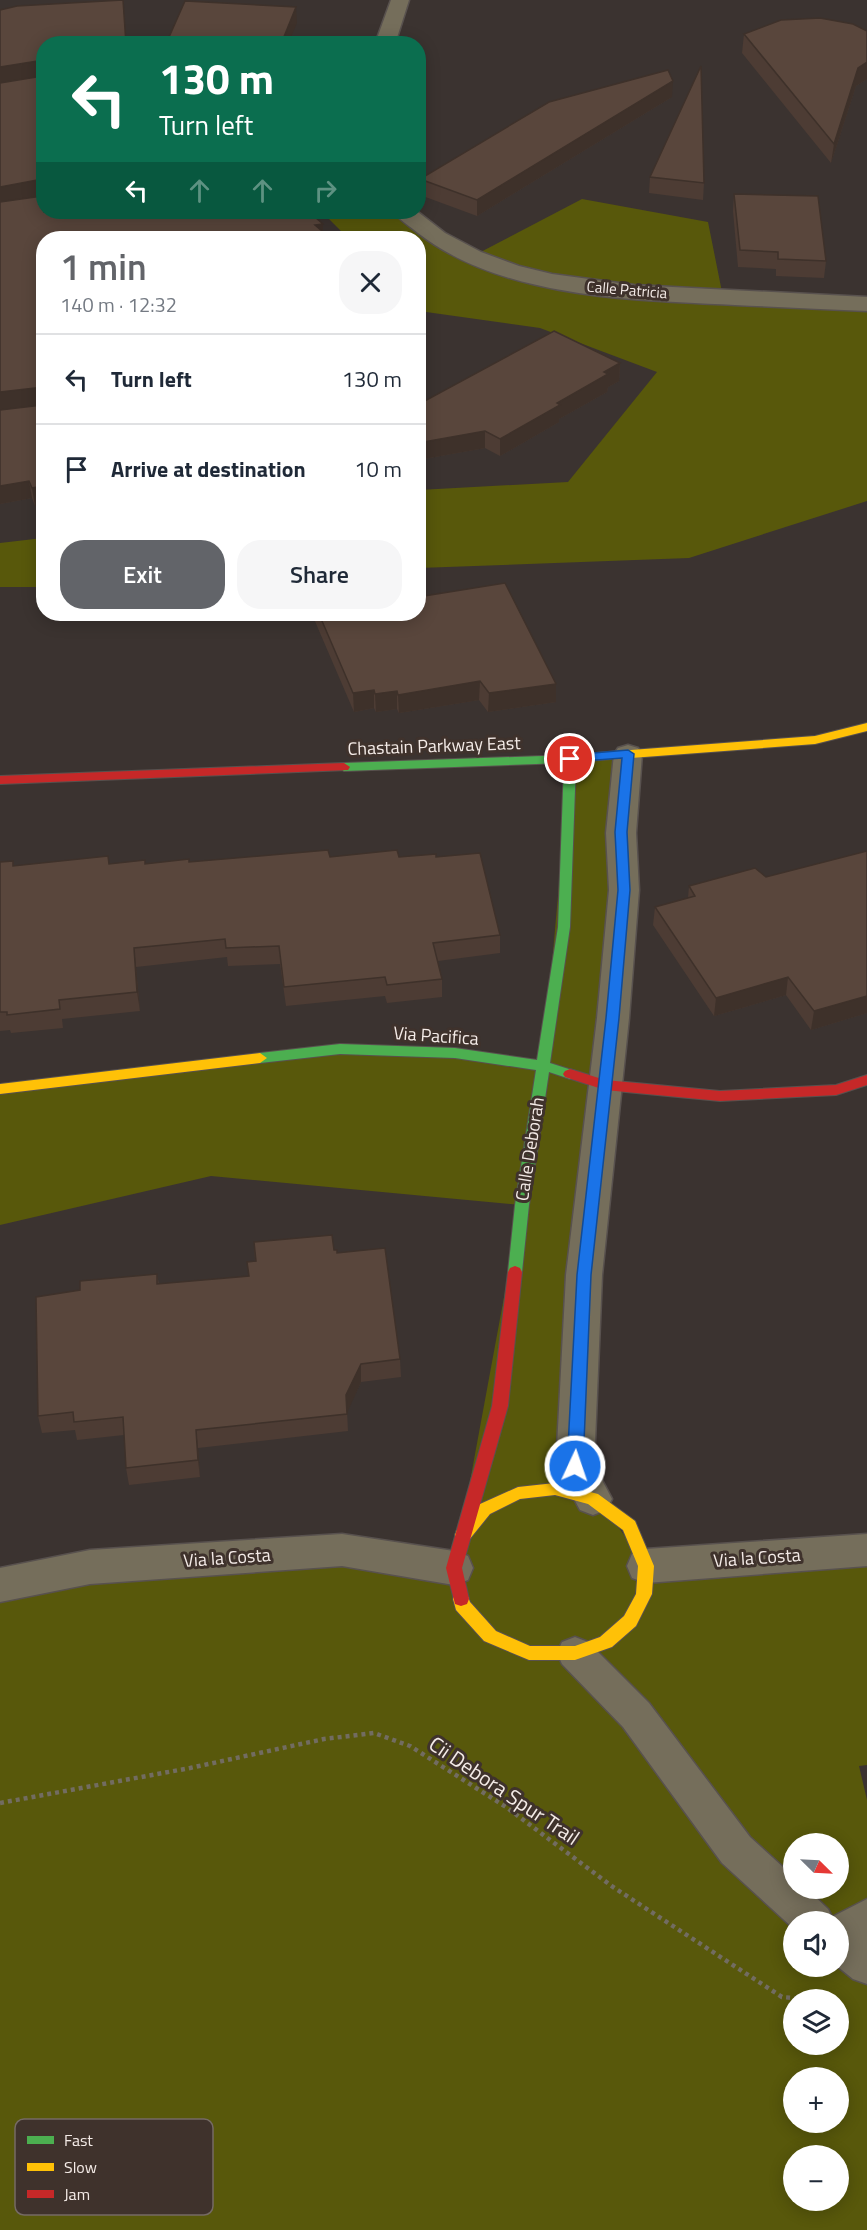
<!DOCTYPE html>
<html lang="en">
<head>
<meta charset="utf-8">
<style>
	body { margin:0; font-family:"Titillium Web",sans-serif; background:#f6f6f7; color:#1f2937; height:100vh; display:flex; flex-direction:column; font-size:22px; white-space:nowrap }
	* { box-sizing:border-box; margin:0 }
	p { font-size:20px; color:#747a83 }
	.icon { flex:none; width:33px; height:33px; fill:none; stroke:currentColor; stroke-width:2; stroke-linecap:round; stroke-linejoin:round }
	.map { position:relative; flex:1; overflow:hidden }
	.details { position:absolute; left:36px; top:231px; width:390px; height:390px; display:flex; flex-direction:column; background:#fff; border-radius:24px; box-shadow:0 3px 15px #0003 }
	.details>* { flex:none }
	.top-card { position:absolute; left:36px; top:36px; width:390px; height:183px; border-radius:24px; box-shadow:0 3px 15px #0003; background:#0b6e4f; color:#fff; overflow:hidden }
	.needle { width:39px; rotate:114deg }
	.controls { position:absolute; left:783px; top:1833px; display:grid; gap:12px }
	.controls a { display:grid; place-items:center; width:66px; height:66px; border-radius:50%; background:#fff; box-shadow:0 3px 15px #0003; font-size:30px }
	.pin { position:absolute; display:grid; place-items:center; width:51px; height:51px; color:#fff; margin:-26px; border:3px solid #fff; border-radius:50%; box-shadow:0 2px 6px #0007 }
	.me { position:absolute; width:66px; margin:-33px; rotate:3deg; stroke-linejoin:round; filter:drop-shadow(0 0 4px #0008) }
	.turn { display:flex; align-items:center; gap:21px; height:126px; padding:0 24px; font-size:27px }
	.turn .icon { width:78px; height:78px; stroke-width:2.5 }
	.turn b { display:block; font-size:42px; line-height:51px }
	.lanes { display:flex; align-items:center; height:57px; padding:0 24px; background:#0003; justify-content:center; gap:30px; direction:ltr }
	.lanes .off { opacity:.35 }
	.round { display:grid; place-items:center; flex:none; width:63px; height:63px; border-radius:24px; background:#f6f6f7 }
	.headline { display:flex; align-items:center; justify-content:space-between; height:102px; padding:0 24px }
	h1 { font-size:36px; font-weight:600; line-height:45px; color:#626469 }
	.action { display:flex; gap:12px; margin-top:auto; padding:12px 24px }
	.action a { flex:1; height:69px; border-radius:24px; background:#626469; color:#fff; font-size:24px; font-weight:600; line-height:69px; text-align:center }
	.action a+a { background:#f6f6f7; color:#1f2937 }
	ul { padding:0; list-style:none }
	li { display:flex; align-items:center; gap:18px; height:90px; padding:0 24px; border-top:2px solid #e0e1e3 }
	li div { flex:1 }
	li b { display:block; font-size:22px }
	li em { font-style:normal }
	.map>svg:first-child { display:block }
	.green { fill:#58580b; fill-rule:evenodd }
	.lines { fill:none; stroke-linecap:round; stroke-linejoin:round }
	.lane-casing { stroke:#58514e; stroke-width:3 }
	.street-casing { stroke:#58514e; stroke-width:3 }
	.fast-casing { stroke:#58514e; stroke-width:2 }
	.slow-casing { stroke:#58514e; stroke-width:2 }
	.jam-casing { stroke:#58514e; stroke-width:2 }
	.path { stroke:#726c61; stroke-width:4.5; stroke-dasharray:4 4; stroke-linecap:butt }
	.lane { fill:#756e5b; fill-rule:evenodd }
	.street { fill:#756e5b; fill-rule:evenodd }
	.fast { fill:#4caf50; fill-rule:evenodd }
	.slow { fill:#ffc107; fill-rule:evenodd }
	.jam { fill:#c62828; fill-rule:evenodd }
	.wall { fill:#4d3c34 }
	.shaded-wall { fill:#3e312a }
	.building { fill:#59463c; stroke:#3e312a; stroke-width:1.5 }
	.route { fill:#1a73e8; stroke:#114b97; stroke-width:1.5 }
	.labels { text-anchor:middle; stroke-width:6; stroke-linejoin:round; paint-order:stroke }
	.far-street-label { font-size:15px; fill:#f4ebe7; stroke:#3f322c }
	.street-label { font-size:18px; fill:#f4ebe7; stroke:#3f322c }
	.near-street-label { font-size:21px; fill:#f4ebe7; stroke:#3f322c }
	.key { fill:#3f322c; stroke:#756a64; stroke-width:1.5 }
	.key-label { font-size:16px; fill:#f4ebe7 }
</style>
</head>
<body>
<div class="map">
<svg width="867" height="2230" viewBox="0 0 867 2230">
	<rect width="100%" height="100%" fill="#3b3330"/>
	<!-- green -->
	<g class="green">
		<path d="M582,199l126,23 15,75 144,7v197l-178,57 -270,10v-78l149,-8 89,-110 -117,-44 -121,-17 -1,-73h-70l-26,-26h83l21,19 47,25z"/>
		<path d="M43,538v49h-43v-44z"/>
		<path d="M628,754l-53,712 71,100 221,-16v215l-8,1 8,34v430h-867v-645l342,-35 112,18 67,-363 -310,-29 -211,49v-136l340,-40 203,17 27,-307zM794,1844h44v44h-44zM794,1922h44v44h-44zM794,2000h44v44h-44zM794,2078h44v44h-44zM794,2156h44v44h-44z"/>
	</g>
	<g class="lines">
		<defs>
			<path id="lane" d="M575,1637l13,5 61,61 101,134 44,40v11h12l22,21 4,8 35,-18v85l-14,-5 -16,-13 1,-44h-44v7l-72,-66 -99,-136 -61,-63 -5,-11 5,-11z"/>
			<g id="street">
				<path d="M391,0h18l-14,44h-20z"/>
				<path d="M394,212h24l27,21 36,19 38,14 33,8 82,11 233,12v14c-44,-2 -88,-4 -132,-6 -102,-5 -234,-7 -317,-72 -8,-7 -18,-12 -24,-21z"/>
				<path d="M628,745l10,3 4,6 -6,79 3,57 -10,128 -27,257 -8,190 18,34 -6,11 -13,5 -13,-5 -24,-44 10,-191 31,-257 12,-128 -3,-57 8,-79 4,-6z"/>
				<path d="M342,1534l112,17 14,5 5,12 -5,12 -14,5 -112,-19 -252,18 -90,18v-34l90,-18z"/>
				<path d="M867,1534v32l-221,17 -14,-5 -5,-12 5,-12 14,-5z"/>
			</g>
			<path id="fast" d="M631,750l4,1 2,3 -2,3 -59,5 -6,165 -20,136 25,8 2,3 -7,5 -21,-7 -20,133 -7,67 -2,4h-10l-2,-4 7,-67 21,-135 -81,-12 -115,-4 -80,9 -7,-5 7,-5 80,-9 115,4 82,12 21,-133 6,-164 -220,8 -6,-4 6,-4 226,-8z"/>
			<g id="slow">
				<path d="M867,723v8l-52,13 -184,14 -6,-4 6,-4 184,-14z"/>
				<path d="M260,1053l7,5 -7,5 -260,31v-10z"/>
				<path d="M555,1483l43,11 37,27 19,45 -2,28 -16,32 -24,21 -37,13h-46l-45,-19 -28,-31 -3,-11 2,-5 6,-2 6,2 3,8 26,29 34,15h45l25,-9 24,-21 12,-22 2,-28 -15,-36 -35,-26 -33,-9 -35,4 -30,15 -21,26 -6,2 -6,-2 -2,-5 2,-5 23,-26 38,-17z"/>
			</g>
			<g id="jam">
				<path d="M344,763l6,4 -2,3 -348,14v-8z"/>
				<path d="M570,1069l35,11 115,11 116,-6 31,-10v10l-31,10 -116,6 -115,-11 -40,-13 -2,-3 2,-3z"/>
				<path d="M515,1266l5,2 2,4 -14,134 -46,162 7,31 -2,5 -6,2 -6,-2 -9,-36 46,-162 16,-134 2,-4z"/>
			</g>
		</defs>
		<!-- lane casing -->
		<use href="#lane" class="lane-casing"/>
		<!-- street casing -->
		<use href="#street" class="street-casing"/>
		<!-- fast casing -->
		<use href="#fast" class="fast-casing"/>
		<!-- slow casing -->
		<use href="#slow" class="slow-casing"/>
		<!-- jam casing -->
		<use href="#jam" class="jam-casing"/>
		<!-- path -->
		<path class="path" d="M0,1803l190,-35 134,-29 50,-6 36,13 96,61 107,80 169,110 32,3"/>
		<!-- lane -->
		<use href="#lane" class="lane"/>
		<!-- street -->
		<use href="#street" class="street"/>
		<!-- fast -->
		<use href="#fast" class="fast"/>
		<!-- slow -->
		<use href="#slow" class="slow"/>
		<!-- jam -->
		<use href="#jam" class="jam"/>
	</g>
	<!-- wall -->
	<g class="wall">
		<path d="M867,31v48l-11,7 -25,77 -89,-110 2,-19z"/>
		<path d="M672,97l-195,119 -57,-21v-16z"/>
		<path d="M650,177l54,6 -1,17 -54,-7z"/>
		<path d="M734,194l92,67 -2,17 -48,-2v-7l-38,-2 -5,-56z"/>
		<path d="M44,212l279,12v9l-279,5v266l-9,2 -3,-8 -32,6z"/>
		<path d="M620,363l-1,18 -11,6 -1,5 -48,27v3l-59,34 -15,-8 -67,12v-61l3,4z"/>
		<path d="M314,614h104l138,70v18l-68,10 -9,-12 -80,13 -2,-4 -21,3 -2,-4 -20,4 -40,-93z"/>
		<path d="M867,851v162l-56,17 -25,-35 -72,21 -61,-91 2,-18 33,-9 1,-12 77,-9z"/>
		<path d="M330,857h106l64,78v18l-62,8 4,18v18l-55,6 -2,-7 -99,10 -6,-42 -52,2 -1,-9 -91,10 4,44 -78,8 1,9 -52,5 -1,-3 -10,1v-169l13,-1 1,5 175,-4z"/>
		<path d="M254,1242l80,8 3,3 63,106 1,18 -40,5 -14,29 1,20 -150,17 2,29 -71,8 -3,-17 -2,-33 -47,5 -2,-10 -33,3 -4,-17 42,-126 77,-16 2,10 90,-8 6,-14z"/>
	</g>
	<!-- shaded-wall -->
	<g class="shaded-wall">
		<path d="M296,7l1,16 -9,21h-7z"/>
		<path d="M44,60v17l-44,7v-17z"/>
		<path d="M867,62v17l-11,7 -25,77 3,-19 24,-76z"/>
		<path d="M673,81l-1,16 -195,119v-16z"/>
		<path d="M43,179l1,17 -44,8v-17z"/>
		<path d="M323,224v14l-8,-13z"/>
		<path d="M620,363l-1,18 -11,6 -1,5 -48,27v3l-59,34v-17l104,-67z"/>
		<path d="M43,387l1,18 -44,5v-18z"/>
		<path d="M485,431v17l-67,12v-17z"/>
		<path d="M29,481l3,17 -32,6v-18z"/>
		<path d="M42,486l2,18 -9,2 -3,-18z"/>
		<path d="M480,681l-1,19 -80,13 -1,-18z"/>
		<path d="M556,684v18l-68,10 1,-19z"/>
		<path d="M374,690v18l-20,4 -1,-19z"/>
		<path d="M397,691v18l-21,3 -1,-18z"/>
		<path d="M134,948l2,19 4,44 -3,-19z"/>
		<path d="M788,977l-2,18 -72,21 2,-18z"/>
		<path d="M867,996v17l-56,17 3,-19z"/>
		<path d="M361,1364v18l-14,31 -1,-18z"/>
		<path d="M196,1430l2,18 2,29 -2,-17z"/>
	</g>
	<!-- building -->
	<g class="building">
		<path d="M123,0l3,44h-82v16l-44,7v-57l17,-4z"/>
		<path d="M185,1l111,6 -15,37h-115z"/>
		<path d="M820,18l33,6 14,7v31l-9,6 -24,76 -90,-110 37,-14z"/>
		<path d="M44,61v151h265l14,12 -8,1 15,13h-286v251l-2,-3 -10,2 -3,-7 -29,5v-76l42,-5 1,-18 -43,5v-190l42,-6 1,-17 -43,8v-104l42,-7z"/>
		<path d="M701,66l3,117 -54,-6z"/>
		<path d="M668,70l5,11 -196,119 -57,-21 129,-77z"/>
		<path d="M734,194l84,2 8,65 -48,-2v-7l-38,-2z"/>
		<path d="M554,331l66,32 -16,9 4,2 -51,29 3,2 -60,34 -15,-8 -67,12v-44l3,4z"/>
		<path d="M505,583l51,101 -67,9 -9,-12 -82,14 -1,-4 -22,3 -1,-4 -21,3 -34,-79h99v-17z"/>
		<path d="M328,850l2,7 67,-7 2,7 37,-3v3l44,-4 20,82 -67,8 9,36 -55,6 -2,-8 -101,10 -5,-41 -53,2 -1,-9 -91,9 3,44 -78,8 1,9 -53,6v-3h-7v-150l13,-1v5l95,-10 1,8 36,-4v4l44,-5v3z"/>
		<path d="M867,851v145l-53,15 -26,-34 -72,21 -61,-91 40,-11 -6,-10 66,-18 11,9z"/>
		<path d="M332,1235l2,15h3v3l48,-5 15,111 -39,5 -15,31 1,19 -151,16 2,30 -72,8 -3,-51 -49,5 -1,-10 -35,4 -2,-119 44,-7v-9l77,-7v10l92,-8 -2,-14 9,-1 -2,-19z"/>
	</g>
	<!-- route -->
	<path class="route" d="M628,750l6,4 -7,78 3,58 -11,128 -28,257 -8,191 -2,5 -6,2 -5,-2 -3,-5 10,-191 29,-257 12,-128 -3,-58 7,-74 -52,4 -6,-3 6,-4z"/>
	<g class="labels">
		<!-- far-street labels -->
		<g class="far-street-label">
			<text transform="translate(627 290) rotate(5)" y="5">Calle Patricia</text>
		</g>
		<!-- street labels -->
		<g class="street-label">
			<text transform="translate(434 746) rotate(-2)" y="6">Chastain Parkway East</text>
			<text transform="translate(436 1036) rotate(4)" y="6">Via Pacifica</text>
			<text transform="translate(530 1149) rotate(-81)" y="6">Calle Deborah</text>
			<text transform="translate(227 1558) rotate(-4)" y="6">Via la Costa</text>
			<text transform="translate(757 1558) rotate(-4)" y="6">Via la Costa</text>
		</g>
		<!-- near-street labels -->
		<g class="near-street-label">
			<text transform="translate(504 1791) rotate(34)" y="7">Cii Debora Spur Trail</text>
		</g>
	</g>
	<!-- legend -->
	<rect x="15" y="2119" width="198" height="96" rx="9" class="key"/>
	<rect x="27" y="2136" width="27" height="8" fill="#4caf50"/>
	<rect x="27" y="2163" width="27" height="8" fill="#ffc107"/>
	<rect x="27" y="2190" width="27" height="8" fill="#c62828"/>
	<g class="key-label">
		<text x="64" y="2146">Fast</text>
		<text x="64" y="2173">Slow</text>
		<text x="64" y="2200">Jam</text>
	</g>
</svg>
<div class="controls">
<a><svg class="needle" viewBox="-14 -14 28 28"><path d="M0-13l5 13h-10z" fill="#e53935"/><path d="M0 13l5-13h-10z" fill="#747a83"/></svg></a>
<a><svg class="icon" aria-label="sound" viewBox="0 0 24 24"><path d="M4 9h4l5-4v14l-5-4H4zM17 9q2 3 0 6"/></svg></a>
<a><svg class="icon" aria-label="layers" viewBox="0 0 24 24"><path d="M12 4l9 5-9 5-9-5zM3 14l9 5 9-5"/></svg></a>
<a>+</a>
<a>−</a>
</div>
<div class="pin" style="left:570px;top:759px;background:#d93025"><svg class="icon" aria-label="arrive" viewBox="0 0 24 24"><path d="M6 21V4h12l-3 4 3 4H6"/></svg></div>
<svg class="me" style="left:575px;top:1466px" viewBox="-20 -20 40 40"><circle r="17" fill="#1a73e8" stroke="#fff" stroke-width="3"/><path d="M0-11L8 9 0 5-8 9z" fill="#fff"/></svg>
<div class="top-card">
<div class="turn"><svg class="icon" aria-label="left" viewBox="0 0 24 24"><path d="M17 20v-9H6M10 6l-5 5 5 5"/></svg><div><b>130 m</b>Turn left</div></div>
<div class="lanes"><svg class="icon" aria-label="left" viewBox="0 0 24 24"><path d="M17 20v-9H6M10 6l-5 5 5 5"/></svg><svg class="icon off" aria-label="ahead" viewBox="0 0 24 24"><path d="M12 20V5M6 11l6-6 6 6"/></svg><svg class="icon off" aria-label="ahead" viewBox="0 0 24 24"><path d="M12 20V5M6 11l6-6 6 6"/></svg><svg class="icon off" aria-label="right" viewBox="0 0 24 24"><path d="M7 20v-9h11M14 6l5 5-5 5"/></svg></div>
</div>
<section class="details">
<div class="headline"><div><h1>1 min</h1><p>140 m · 12:32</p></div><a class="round"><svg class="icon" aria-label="close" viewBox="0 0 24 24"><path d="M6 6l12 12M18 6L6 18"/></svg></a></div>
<ul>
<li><svg class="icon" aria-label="left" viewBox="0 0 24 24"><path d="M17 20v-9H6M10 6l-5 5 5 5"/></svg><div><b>Turn left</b></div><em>130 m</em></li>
<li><svg class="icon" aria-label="arrive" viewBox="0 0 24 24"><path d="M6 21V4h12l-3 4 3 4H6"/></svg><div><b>Arrive at destination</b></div><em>10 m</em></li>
</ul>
<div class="action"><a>Exit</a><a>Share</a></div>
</section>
</div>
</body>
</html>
